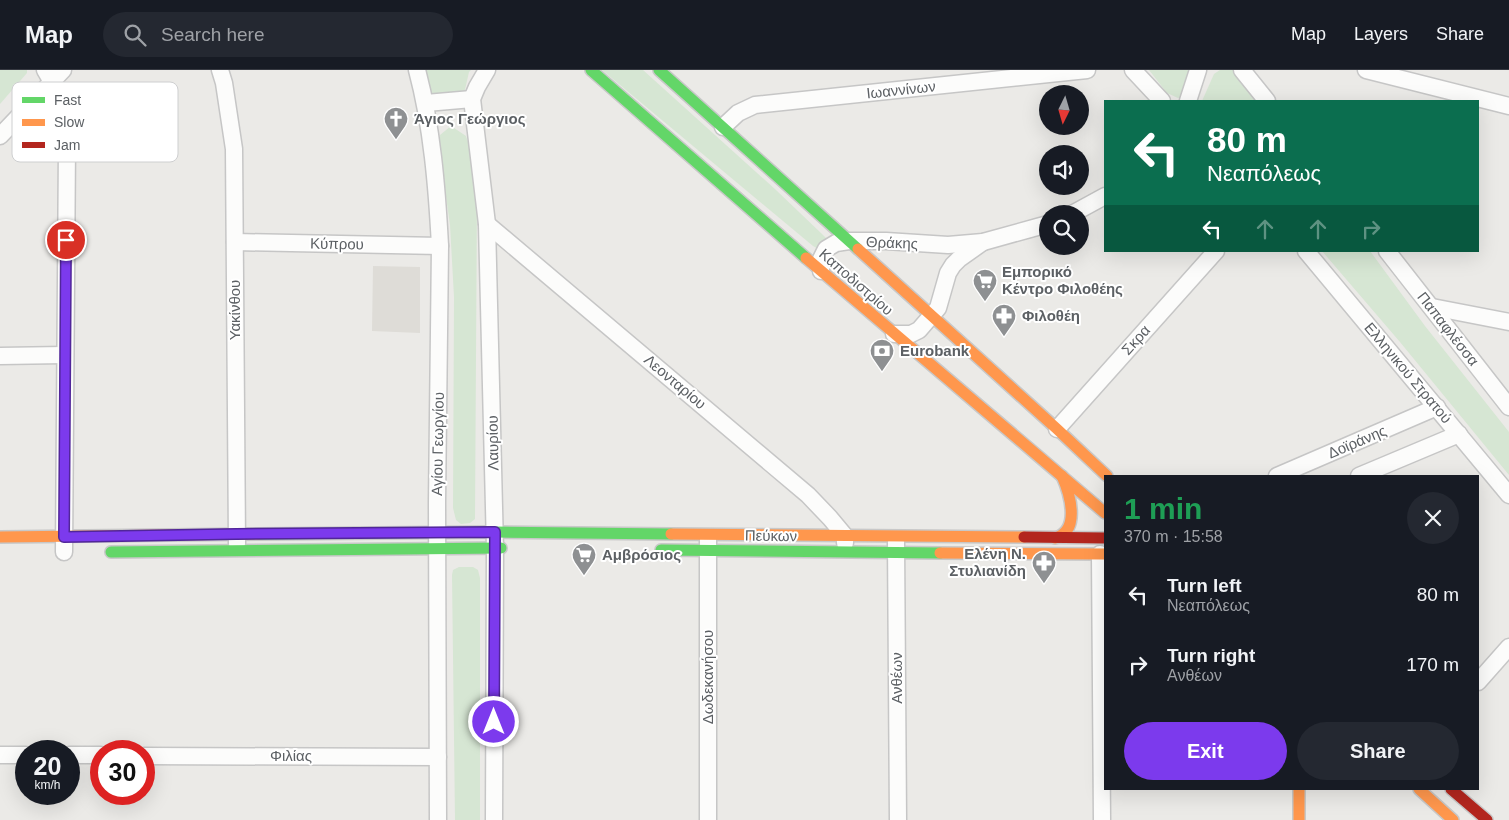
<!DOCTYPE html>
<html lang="en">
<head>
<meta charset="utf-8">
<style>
	body { margin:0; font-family:Arial,sans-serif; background:#242831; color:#f1f3f6; height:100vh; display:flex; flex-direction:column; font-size:19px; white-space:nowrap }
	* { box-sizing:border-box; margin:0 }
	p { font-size:16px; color:#9ea1a6 }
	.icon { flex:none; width:28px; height:28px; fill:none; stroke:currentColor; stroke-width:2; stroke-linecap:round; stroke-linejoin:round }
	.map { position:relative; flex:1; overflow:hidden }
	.details { position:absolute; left:1104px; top:405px; width:375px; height:315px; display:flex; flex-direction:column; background:#171b24; border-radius:0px; box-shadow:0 5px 20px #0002 }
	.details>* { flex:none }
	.guide { position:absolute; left:1104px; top:30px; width:375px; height:152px; border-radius:0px; box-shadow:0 5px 20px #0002; background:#0b6e4f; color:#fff; overflow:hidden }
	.needle { width:32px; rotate:185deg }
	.buttons { position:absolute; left:1039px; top:15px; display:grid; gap:10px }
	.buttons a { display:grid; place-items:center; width:50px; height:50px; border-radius:50%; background:#171b24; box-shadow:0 5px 20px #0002; font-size:25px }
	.speed { position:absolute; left:15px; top:670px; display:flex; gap:10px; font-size:25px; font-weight:700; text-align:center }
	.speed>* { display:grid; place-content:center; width:65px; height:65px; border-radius:50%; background:#171b24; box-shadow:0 5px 20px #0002; line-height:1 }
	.speed small { font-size:12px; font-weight:400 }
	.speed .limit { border:8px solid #d22; background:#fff; color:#111 }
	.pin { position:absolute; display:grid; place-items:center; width:42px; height:42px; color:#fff; margin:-21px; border:2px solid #fff; border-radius:50%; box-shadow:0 1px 5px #0007 }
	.me { position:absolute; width:55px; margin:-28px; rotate:0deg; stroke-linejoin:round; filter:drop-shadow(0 0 4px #0008) }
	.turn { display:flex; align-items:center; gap:18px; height:105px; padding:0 20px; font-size:22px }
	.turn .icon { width:65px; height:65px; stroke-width:2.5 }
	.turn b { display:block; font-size:35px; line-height:42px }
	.lanes { display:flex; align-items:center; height:48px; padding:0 20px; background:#0003; justify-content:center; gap:25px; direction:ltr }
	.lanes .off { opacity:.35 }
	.round { display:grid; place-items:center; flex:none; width:52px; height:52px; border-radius:26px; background:#242831 }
	.headline { display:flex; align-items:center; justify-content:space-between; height:85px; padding:0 20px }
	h1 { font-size:30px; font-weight:700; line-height:38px; color:#1e9e55 }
	.action { display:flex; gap:10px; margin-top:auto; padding:10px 20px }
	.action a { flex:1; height:58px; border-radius:30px; background:#7c3aed; color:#fff; font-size:20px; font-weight:700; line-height:58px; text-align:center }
	.action a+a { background:#242831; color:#f1f3f6 }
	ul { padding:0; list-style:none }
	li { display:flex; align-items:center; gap:15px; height:70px; padding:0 20px }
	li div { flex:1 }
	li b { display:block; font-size:19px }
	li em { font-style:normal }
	header { display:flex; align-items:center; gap:30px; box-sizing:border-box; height:70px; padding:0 25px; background:#171b24; border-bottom:1px solid #363941 }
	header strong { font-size:24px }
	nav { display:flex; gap:28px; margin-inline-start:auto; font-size:18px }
	.search { width:350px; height:45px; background:#242831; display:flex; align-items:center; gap:12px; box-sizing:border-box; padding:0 18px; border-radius:28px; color:#9ea1a6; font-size:19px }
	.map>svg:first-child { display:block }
	.education { fill:#dedcd7 }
	.green { fill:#d6e6d3 }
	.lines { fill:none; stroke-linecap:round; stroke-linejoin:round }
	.street-casing { stroke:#c6c6c6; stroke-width:19 }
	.fast-casing { stroke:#c8c8c8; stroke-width:14 }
	.slow-casing { stroke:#c8c8c8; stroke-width:14 }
	.jam-casing { stroke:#c8c8c8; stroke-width:14 }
	.street { stroke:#fcfcfb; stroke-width:16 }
	.fast { stroke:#63d668; stroke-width:11 }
	.slow { stroke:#ff974d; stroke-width:11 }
	.jam { stroke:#b3261e; stroke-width:11 }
	.route-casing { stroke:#51269a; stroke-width:12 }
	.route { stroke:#7c3aed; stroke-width:9 }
	.labels { text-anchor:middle; stroke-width:4; stroke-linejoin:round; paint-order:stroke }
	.street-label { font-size:15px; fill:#5c6064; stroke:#fff }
	.poi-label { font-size:15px; font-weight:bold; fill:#5c6064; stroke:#fff; text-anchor:start }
	.key { fill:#fff; stroke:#cecfd0; stroke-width:1 }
	.key-label { font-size:14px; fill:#5c6064 }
</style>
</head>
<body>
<header>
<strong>Map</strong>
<div class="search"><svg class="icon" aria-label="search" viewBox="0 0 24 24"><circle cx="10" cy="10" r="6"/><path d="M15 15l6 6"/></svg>Search here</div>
<nav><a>Map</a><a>Layers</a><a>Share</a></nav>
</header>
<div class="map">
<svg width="1509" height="750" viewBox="0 0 1509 750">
	<rect width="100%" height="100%" fill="#ebeae7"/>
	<!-- education -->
	<path class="education" d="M373,196l47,1v66l-48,-2z"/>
	<!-- green -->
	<g class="green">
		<path d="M0,0h27v3l-27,31z"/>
		<path d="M426,0h45l-2,2 -5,22 -30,3 -4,-9z"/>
		<path d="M602,0h41l133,120 46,44 4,4 -2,9 -4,3 -7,-4z"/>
		<path d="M1149,0h48l-12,27 -7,1 -11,-5z"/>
		<path d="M1220,0h13l4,2 21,29h-56l12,-27z"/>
		<path d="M451,56l15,10 5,15 6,46 -2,322 -5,4 -9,1 -5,-4 -3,-12 1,-211 -4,-72 -11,-78 1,-12z"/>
		<path d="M1322,181h48l55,75 84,106v43l-109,-133z"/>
		<path d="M459,497h14l5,3 2,8v242h-25l-3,-245 1,-5z"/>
	</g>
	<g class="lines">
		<defs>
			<g id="street">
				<path d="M45,0l7,12 12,30 3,32 -3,408"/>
				<path d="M220,0l4,13 10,66 3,395"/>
				<path d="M417,0c15,56 20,118 23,176l-3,257 1,317"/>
				<path d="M487,0l-10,17 -5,12 15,125 8,324 -1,272"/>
				<path d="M1133,0l29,31"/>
				<path d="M1242,0l25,31"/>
				<path d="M1366,0l143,36"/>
				<path d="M1188,31l10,-31"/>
				<path d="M426,33l46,-4"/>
				<path d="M723,57l15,-14 17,-8 332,-35"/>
				<path d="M0,66l63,-66"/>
				<path d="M1072,144l33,-18"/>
				<path d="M487,154l321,271 22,23 15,18v7"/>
				<path d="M235,172l205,4"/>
				<path d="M1306,181l203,244"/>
				<path d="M1387,181l122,156"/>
				<path d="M821,201v-12l5,-10 10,-6 13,-2h37l62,4 35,-3 65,-18"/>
				<path d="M1432,237l77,15"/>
				<path d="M894,264h17l8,-4 19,-22 10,-35 5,-8 6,-6 24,-17"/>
				<path d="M0,286l64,-1"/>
				<path d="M1057,359l159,-178"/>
				<path d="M1277,406l160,-69"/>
				<path d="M1359,406l100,-42"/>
				<path d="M708,469v281"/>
				<path d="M896,472l2,278"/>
				<path d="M1100,484l2,266"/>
				<path d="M1478,612l31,-35"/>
				<path d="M0,685h26"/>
				<path d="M69,685h32"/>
				<path d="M144,686l294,1"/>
			</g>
			<g id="fast">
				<path d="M591,0l215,188"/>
				<path d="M659,0l199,179"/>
				<path d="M259,464l236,-2 176,2"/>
				<path d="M661,480l279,3"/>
				<path d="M111,482l390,-4"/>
			</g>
			<g id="slow">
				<path d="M858,179l199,180 50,47"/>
				<path d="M806,188l299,255"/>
				<path d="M671,464l353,3"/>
				<path d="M0,467l259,-3"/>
				<path d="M1055,468c26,-7 15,-44 7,-62"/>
				<path d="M940,483l165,1"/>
				<path d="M1299,719v31"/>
				<path d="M1419,719l34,31"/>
			</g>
			<g id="jam">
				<path d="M1024,467l81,1"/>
				<path d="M1451,719l36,31"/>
			</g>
		</defs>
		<!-- street casing -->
		<use href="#street" class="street-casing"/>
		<!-- fast casing -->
		<use href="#fast" class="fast-casing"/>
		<!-- slow casing -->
		<use href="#slow" class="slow-casing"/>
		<!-- jam casing -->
		<use href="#jam" class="jam-casing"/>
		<!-- street -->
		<use href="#street" class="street"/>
		<!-- fast -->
		<use href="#fast" class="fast"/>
		<!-- slow -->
		<use href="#slow" class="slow"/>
		<!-- jam -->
		<use href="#jam" class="jam"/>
	</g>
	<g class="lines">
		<defs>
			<path id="route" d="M66,170l-2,297 172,-3 259,-2 -1,190"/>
		</defs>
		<!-- route casing -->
		<use href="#route" class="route-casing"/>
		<!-- route -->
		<use href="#route" class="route"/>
	</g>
	<!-- icons -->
	<defs>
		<symbol id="church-pin" viewBox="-11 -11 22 30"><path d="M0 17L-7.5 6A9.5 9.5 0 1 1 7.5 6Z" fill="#8e9092" stroke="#fff"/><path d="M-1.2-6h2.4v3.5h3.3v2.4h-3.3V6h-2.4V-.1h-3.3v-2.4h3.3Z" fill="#fff"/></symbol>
		<symbol id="supermarket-pin" viewBox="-11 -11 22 30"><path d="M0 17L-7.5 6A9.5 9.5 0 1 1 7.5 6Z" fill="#8e9092" stroke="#fff"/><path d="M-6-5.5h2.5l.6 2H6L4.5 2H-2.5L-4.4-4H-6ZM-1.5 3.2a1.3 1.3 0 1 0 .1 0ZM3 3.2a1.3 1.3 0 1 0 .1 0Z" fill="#fff"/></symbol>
		<symbol id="pharmacy-pin" viewBox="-11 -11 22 30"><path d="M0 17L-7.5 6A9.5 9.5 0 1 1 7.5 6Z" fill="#8e9092" stroke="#fff"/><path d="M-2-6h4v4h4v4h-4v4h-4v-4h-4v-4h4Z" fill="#fff"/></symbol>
		<symbol id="bank-pin" viewBox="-11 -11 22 30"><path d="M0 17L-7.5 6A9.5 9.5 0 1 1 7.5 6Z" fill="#8e9092" stroke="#fff"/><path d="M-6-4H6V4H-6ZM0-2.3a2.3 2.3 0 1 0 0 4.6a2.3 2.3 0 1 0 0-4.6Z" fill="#fff"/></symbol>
	</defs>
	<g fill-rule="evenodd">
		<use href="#church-pin" x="382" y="35" width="28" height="38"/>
		<use href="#supermarket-pin" x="971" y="197" width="28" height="38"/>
		<use href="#pharmacy-pin" x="990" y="232" width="28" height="38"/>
		<use href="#bank-pin" x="868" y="267" width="28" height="38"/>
		<use href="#supermarket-pin" x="570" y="471" width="28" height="38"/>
		<use href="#pharmacy-pin" x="1030" y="479" width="28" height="38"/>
	</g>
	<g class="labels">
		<!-- street labels -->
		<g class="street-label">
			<text transform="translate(901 20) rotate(-6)" y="5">Ιωαννίνων</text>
			<text transform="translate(892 173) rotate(2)" y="5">Θράκης</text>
			<text transform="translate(337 174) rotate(1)" y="5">Κύπρου</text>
			<text transform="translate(856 212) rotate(41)" y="5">Καποδιστρίου</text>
			<text transform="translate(235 240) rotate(-90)" y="5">Υακίνθου</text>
			<text transform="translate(1448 259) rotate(52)" y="5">Παπαφλέσσα</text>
			<text transform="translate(1136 270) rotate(-48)" y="5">Σκρα</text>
			<text transform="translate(1408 303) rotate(50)" y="5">Ελληνικού Στρατού</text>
			<text transform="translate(675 312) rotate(40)" y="5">Λεονταρίου</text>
			<text transform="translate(1357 372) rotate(-23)" y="5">Δοϊράνης</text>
			<text transform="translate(493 373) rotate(-91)" y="5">Λαυρίου</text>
			<text transform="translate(438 374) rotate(-89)" y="5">Αγίου Γεωργίου</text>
			<text transform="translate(771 466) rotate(1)" y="5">Πεύκων</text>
			<text transform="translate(708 607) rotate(-90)" y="5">Δωδεκανήσου</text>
			<text transform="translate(897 608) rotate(-90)" y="5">Ανθέων</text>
			<text x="291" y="691">Φιλίας</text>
		</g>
		<!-- poi labels -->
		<g class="poi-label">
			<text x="414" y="54">Άγιος Γεώργιος</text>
			<text x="1002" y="207">Εμπορικό<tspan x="1002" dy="17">Κέντρο Φιλοθέης</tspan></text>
			<text x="1022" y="251">Φιλοθέη</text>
			<text x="900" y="286">Eurobank</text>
			<text x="1026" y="489" text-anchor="end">Ελένη Ν.<tspan x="1026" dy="17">Στυλιανίδη</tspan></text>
			<text x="602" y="490">Αμβρόσιος</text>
		</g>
	</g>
	<!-- legend -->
	<rect x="12" y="12" width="166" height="80" rx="8" class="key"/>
	<rect x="22" y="27" width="23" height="6" fill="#63d668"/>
	<rect x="22" y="49" width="23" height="7" fill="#ff974d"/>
	<rect x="22" y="72" width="23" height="6" fill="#b3261e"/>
	<g class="key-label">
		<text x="54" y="35">Fast</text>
		<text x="54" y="57">Slow</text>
		<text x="54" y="80">Jam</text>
	</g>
</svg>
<div class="buttons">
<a><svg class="needle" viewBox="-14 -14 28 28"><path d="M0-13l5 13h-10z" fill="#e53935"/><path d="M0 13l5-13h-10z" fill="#9ea1a6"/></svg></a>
<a><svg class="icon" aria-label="sound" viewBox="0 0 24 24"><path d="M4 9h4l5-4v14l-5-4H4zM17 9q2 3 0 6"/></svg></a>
<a><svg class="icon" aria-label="search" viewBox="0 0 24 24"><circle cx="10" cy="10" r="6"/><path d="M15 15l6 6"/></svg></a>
</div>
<div class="speed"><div>20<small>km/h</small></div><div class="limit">30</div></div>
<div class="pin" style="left:66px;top:170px;background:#d93025"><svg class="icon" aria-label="arrive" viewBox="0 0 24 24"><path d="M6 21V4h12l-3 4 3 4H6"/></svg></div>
<svg class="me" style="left:494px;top:652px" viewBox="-20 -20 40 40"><circle r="17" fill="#7c3aed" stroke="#fff" stroke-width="3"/><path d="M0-11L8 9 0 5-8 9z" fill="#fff"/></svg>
<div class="guide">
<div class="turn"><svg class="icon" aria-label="left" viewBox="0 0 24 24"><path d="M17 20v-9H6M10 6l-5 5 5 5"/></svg><div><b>80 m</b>Νεαπόλεως</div></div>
<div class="lanes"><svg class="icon" aria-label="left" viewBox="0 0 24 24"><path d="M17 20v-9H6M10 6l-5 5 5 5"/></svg><svg class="icon off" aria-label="ahead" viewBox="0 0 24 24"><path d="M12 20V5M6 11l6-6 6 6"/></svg><svg class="icon off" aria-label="ahead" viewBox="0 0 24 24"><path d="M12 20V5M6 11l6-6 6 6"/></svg><svg class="icon off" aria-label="right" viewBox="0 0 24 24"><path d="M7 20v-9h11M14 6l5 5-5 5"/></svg></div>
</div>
<section class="details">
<div class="headline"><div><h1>1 min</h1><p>370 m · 15:58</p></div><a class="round"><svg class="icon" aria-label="close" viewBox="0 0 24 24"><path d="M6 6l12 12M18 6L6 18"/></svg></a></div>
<ul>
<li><svg class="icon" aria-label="left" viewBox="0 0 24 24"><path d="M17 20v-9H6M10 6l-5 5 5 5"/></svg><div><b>Turn left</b><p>Νεαπόλεως</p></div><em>80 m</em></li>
<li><svg class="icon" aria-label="right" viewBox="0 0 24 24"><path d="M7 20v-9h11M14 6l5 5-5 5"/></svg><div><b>Turn right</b><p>Ανθέων</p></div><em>170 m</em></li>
</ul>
<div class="action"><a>Exit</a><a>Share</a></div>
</section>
</div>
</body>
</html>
